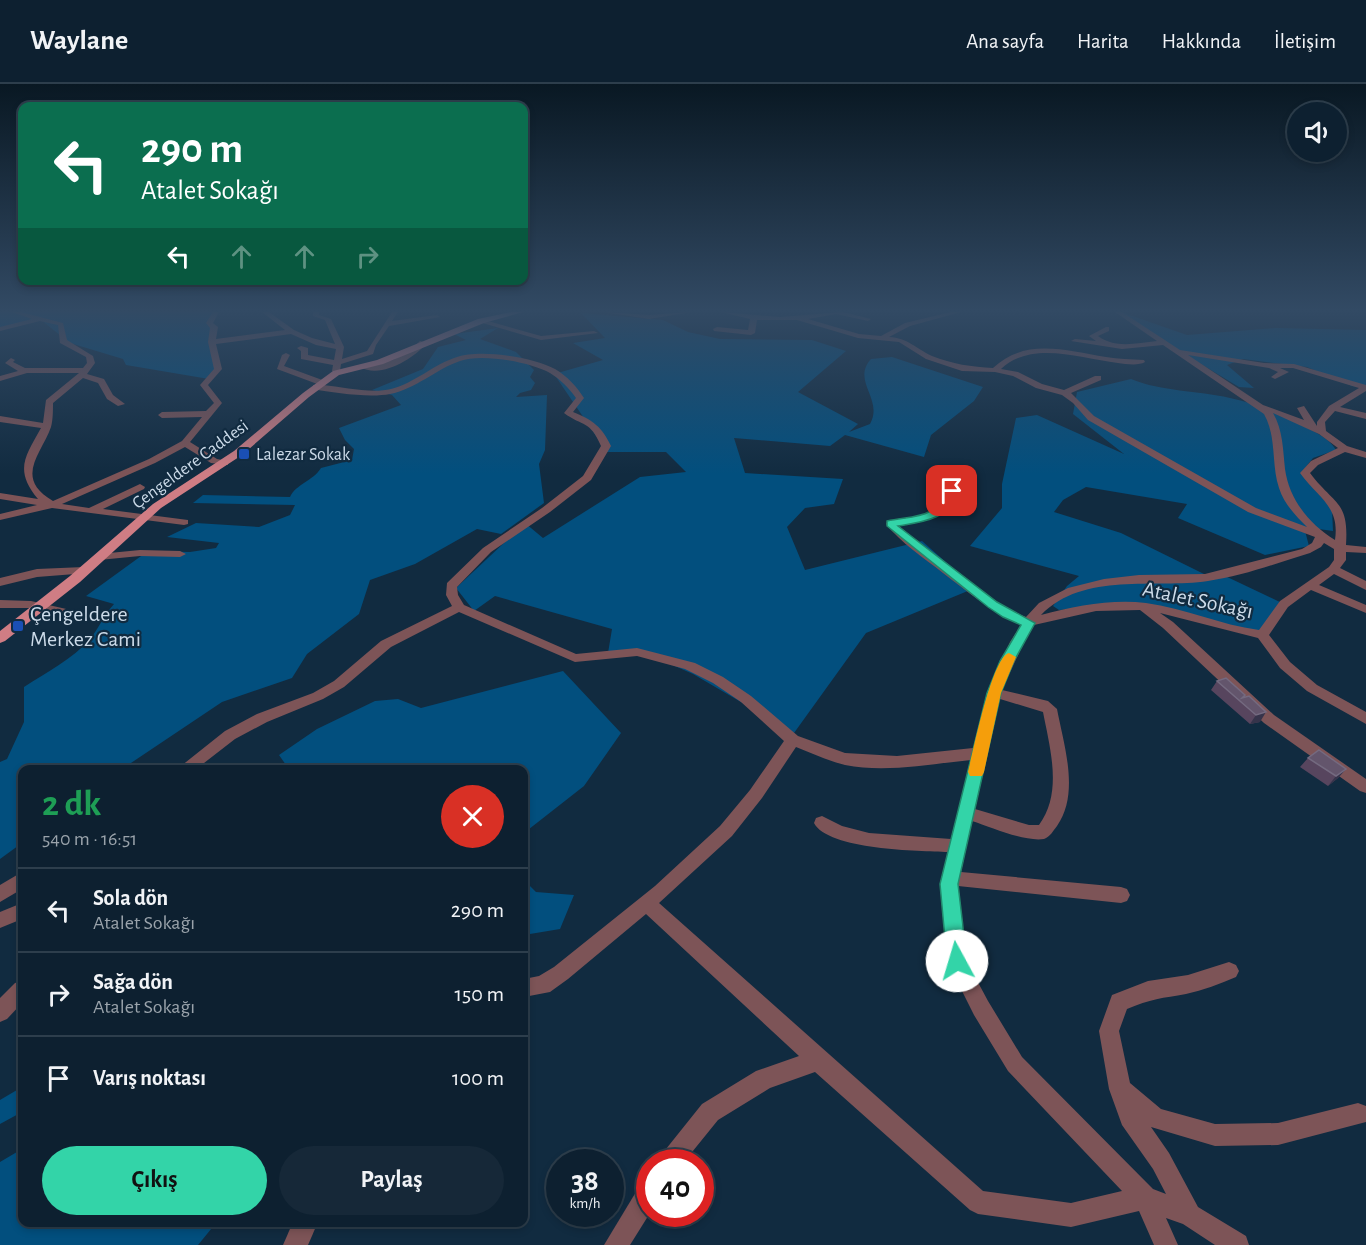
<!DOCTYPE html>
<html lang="tr">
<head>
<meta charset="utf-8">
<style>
	body { margin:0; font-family:"Alegreya Sans",sans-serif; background:#162838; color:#f1f3f6; height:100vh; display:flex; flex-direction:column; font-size:22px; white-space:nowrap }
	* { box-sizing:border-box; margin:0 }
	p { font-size:20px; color:#9aa3ab }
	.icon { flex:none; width:33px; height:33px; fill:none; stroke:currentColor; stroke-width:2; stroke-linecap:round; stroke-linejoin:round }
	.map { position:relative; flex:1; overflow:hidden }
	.panel { position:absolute; left:18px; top:681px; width:510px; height:462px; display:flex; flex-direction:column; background:#0d2030; border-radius:12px; box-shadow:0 3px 9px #0003,0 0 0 2px #2d3e4c }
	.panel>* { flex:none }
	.banner { position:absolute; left:18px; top:18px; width:510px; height:183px; border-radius:12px; box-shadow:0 3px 9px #0003,0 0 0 2px #2d3e4c; background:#0b6e4f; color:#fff; overflow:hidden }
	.controls { position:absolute; left:1287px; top:18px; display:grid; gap:12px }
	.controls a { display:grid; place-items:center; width:60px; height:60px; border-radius:50%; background:#0d2030; box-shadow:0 3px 9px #0003,0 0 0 2px #2d3e4c; font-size:30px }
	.speed { position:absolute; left:546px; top:1065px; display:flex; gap:12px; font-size:30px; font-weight:700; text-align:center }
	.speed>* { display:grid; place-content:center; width:78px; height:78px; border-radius:50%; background:#0d2030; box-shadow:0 3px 9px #0003,0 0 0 2px #2d3e4c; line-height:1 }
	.speed small { font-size:15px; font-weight:400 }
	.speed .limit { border:9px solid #d22; background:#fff; color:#111 }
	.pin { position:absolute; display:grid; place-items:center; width:51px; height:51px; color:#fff; margin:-26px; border-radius:12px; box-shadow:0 3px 9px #0006 }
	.me { position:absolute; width:66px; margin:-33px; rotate:354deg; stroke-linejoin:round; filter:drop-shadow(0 0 4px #0008) }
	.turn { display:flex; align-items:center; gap:21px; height:126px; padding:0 24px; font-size:27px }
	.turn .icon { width:78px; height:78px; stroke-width:2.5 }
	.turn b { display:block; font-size:42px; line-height:51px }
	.lanes { display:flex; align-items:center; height:57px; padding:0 24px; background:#0003; justify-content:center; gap:30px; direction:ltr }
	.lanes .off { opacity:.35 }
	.round { display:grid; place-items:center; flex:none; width:63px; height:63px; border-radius:32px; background:#162838 }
	.headline { display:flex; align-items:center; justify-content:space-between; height:102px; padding:0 24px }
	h1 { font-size:36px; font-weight:600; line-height:45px; color:#1e9e55 }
	.primary-button { display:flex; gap:12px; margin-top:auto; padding:12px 24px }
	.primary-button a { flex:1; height:69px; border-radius:36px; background:#33d4a8; color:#111; font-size:24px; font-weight:600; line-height:69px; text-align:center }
	.primary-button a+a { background:#162838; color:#f1f3f6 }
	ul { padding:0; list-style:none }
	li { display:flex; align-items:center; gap:18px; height:84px; padding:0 24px; border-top:2px solid #2d3e4c }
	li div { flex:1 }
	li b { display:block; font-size:22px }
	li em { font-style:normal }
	header { display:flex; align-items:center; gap:36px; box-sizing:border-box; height:84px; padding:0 30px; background:#0d2030; border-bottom:2px solid #2d3e4c }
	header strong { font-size:28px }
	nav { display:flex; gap:33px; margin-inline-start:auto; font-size:21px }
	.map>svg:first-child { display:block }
	.green { fill:#024f7e }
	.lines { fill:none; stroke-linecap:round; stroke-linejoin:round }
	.minor { fill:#7d5457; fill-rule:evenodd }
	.major { fill:#cf7d84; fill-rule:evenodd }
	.wall { fill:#57455e }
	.shaded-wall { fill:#36344b }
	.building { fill:#63556c; stroke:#746a80; stroke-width:1.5 }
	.route { fill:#33d4a8; stroke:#218a6d; stroke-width:1.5 }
	.slow { fill:#f59e0b }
	.transit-dot { fill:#1a4fb4; stroke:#112b40; stroke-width:2 }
	.labels { text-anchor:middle; stroke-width:4.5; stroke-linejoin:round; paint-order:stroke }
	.far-poi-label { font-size:18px; fill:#ccdbe9; stroke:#112b40; text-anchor:start }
	.far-street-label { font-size:18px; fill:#ccdbe9; stroke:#112b40 }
	.street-label { font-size:22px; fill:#ccdbe9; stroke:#112b40 }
	.poi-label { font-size:22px; fill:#ccdbe9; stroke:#112b40; text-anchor:start }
</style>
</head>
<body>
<header>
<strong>Waylane</strong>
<nav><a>Ana sayfa</a><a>Harita</a><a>Hakkında</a><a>İletişim</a></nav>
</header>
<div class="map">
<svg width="1366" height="1161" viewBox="0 0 1366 1161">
	<rect width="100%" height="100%" fill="#112b40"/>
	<!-- green -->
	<g class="green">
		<path d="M0,228h215l-5,9 7,47 -8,11 -83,-14 -3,-6 -53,-16 -29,-23 -41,10z"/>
		<path d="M1115,228h6l66,23 89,-7 90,2v58l-14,-2 -45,-19 -64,-8 -16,6 27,23 -15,-1z"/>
		<path d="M581,229l82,7 25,12 32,7 92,1 34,11 -48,41 60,32 -9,8 21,-8c14,-25 -19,-43 1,-65l21,-2 91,30 -9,14 -43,34 -7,22 -79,-22 -15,11 -96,-8 11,35 98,6 -9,25 -29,4 -18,19 18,43 117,-29 53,47 -109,45 -72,100 -101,-59 -50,-22 -35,1 4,-24 -117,-33 -21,15 -18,-23 69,-65 18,15 97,-61 46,-5 -20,-20h-59l-53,-78 49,-14 -30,-17 32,-5z"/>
		<path d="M498,244l-18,11 36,13 18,18 -4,7 5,6 -4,7 -11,3 -4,4 31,-2 -2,55 -6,14 5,39 -43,31 -24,-5 -62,35 -45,16 -11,34 -52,40 -15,24 -70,24 -100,67 -100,1v73l-22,16v-97l7,-3 17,-37v-35c21,-14 49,-28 66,-48 9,-11 14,-24 24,-35l-28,-8 62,-45 42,1 26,-4 3,-5 -52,-6 29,-14 63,4 31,-12 5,-10 -102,-2 10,-8 87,2c6,-13 23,-16 31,-29l31,-8 2,-11 -9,-9 -6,-12 62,-23 -9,-10 -20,-5 51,-21 15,-22 28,-7 -12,-6z"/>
		<path d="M1131,295c32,13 65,11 99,19 25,5 50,16 73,28 12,6 26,12 33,24l-23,8 -12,15 31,36 1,22 -29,-4 5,19 -44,9 -87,-37 9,-14 -101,-17 -23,13 -9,12 67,21 85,42h17l61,29 -22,31 -119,-32 -84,7 -6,-4 14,-20 12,-10 -109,-30 32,-38v-24l14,-66 21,-3 87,39 -51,-40 4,-22z"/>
		<path d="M563,587l58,62 -37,53 -60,47v-63l-242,-1 4,-4 -7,-10 38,-26 58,-28 23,-2 23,9z"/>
		<path d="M524,796l12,12 38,3 -14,34 -36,6z"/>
		<path d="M22,1003v25l-22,12v-24z"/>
		<path d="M22,1065v73l194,1 -18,22h-198v-83z"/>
	</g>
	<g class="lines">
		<!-- minor -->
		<g class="minor">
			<path d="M12,228h9l42,11 4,17 26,16 2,7 -8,11 17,5 9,16 12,9 -7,2 -11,-7 -9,-16 -15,-5 -30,25c0,7 0,17 -2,24 -9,26 -38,51 2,74l96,-42 33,-18 20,-24 -40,1 -4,-3 4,-3 44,-1 8,-8 -14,-18 14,-16 -6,-27 2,-14 -4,-5 7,-11h6l-6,11 5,4 -2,12 69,-9 -23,-18h7l25,18 18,8 23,6 -10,-24 -12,-4v-4h6v3l12,4 13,28 -2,12 25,-8 25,-39h6l-6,9 45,-6 3,2 -51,9 -13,19 -3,9 -32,10 -1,7 -4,2 -4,-2 1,-6 -32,-6v-8l-4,-3 4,-2 7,2v7l26,5 2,-11 -20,-4 -25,-11 -75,10 6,25 -14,16 14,18 -32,39 27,17 11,2v4l-17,-2 -26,-16 -30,16 -93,41 27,4 51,-24 5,3 -1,2 -41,20 85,11v4l-4,1 -132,-17 -52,12v-6l37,-9 -37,-6v-6l38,6c-24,-29 -13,-42 3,-71l-41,-6v-6l43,7 3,-23 33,-27h-52l-27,8v-5l18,-5 -13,-8 6,-5 4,2 -2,2 12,6h58l4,-5 -1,-6 -26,-14 -2,-18 -18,-4 -40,10v-4l32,-8z"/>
			<path d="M603,228l46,3 42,-3 -42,7z"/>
			<path d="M721,228l59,5 63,-5 28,7 -3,2 -32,-7 -28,5 51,15 22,2 24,-13 46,-11h10l-51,14 -21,11c19,1 26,11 43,19 20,8 40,11 61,12 33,-31 73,-17 113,-11 12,2 25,2 38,3l1,2c-7,4 -19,2 -27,1 -38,-5 -87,-23 -117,6l17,3 24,12 22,6 31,-14h6v4l-30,13 23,23 162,92 51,19c-11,-11 -23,-23 -28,-39 -8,-24 -2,-51 -15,-74l-101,-69 -41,4 -51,-8 4,-2 21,2 -7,-5 17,-9h3v4l-11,5c18,13 38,7 59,5l-42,-29h7l58,38 84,13 30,1 72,21v6l-26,16 26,6v6l-31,-8 -10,11 1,9 21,15 19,6v6l-21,-6 -27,13 -8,8c24,32 39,27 36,72l20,2v6l-20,-1v8l-6,8 26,13v9l-32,-16 -15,11 47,20v8l-55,-23 -23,17 -19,28 21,27 27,23 49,27v12l-59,-33 -27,-23 -22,-30 -98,-25 13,9 101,93 92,64v14l-6,-2 -96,-68 -101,-95 -23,-18 -44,1 -62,14 -10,17 -22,48 46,11 9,8c7,37 23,84 0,117 -4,5 -7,11 -13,13 -20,3 -53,-12 -72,-18l-11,51 160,15 6,2 3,6 -3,6 -6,2 -163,-17 8,74 22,41 34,56 131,132 13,5 -13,-25 -31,-44 -13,-36 -10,-58 13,-36 36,-14 40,-6 41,-13 7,3 3,6 -3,6c-16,7 -33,13 -50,17 -23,4 -36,5 -59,15l-8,22 11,52 31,26 54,15 63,-1 80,-20 8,3v16l-88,23 -63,1 -64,-19 18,26 29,54 48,29 3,9h-34l-32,-21 -17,-6 12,27h-24l-15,-34 -68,16 -93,-13 -8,-4 -155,-138 -45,16 -52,32 -34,42h-25l3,-8 40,-50 54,-33 43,-15 -153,-142 -78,65 -18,13 -26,5v-18l15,-3 15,-9 101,-81 65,-60 30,-36 34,-49 -43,-39 -28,-19 -28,-14 -48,-13 -62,6 -116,-50 -68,35 -47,40 -21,12 -56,23 -32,17 -40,31h-19l49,-39 32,-17 56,-21 21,-12 47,-40 71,-35 -6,-11 1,-12 36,-35 59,-40 41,-32 18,-30c-11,-26 -18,-19 -37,-33l12,-15c-7,-10 -16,-19 -26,-25 -19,-11 -69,-20 -90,-12 -24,8 -44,28 -70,33 -20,4 -56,-1 -77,-5v-4h7l-43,-16 5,-14 4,-2 4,2 -6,11 41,15 1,2 -3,2c21,2 48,9 68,4 24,-6 43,-25 66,-32 23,-8 77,0 98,12 12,7 22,18 29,29l-11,14c20,8 29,15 38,34l-20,34 -41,32 -59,40 -34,35 1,8 6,10 112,49 61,-6 58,15 28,14 28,19 47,40 47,17 52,3 76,-8 14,-55 23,-51 11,-17c-29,-13 -53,-33 -78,-52 -19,-15 -42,-30 -57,-49l1,-2c29,-7 70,-5 54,-46l2,-2h6c22,39 -20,46 -50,52 36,30 84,73 127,91l13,-14 29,-15 36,-9 35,-4 66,-1 97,-25 10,-6 3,-6 -67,-25 -160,-92 -15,-17 -11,-8 -26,-7 -23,-12 -18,-4 -33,-1 -36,-12 -27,-17 -41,-4 -61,-18h-40l-2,13 -4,2 -37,-4 -1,-2 4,-2 31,3 2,-11zM1188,271l81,13 9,4 -7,5 4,2 14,-7 -9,-4h13l66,20 -30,18 -12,16v4l-13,-20 -7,2 7,12 -41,-15zM1273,329l46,21 19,14 -27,13 -11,12c18,25 40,33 35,67 -26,-16 -46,-41 -50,-71 -2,-19 -2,-39 -12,-56zM1324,459l10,6v11l-5,7 -49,34 -21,29c-39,-5 -74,-22 -113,-27 -35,-4 -70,3 -105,12 43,-44 114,-26 167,-34 35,-5 69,-18 102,-28l11,-6zM1000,615l43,13c7,36 20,81 -4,113h-10l-54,-16zM796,663c16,6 32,14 49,18 41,8 84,-1 126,-5l-20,79 -82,-6 -27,-7 -20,-10 -6,2 -2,5c14,27 106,28 134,29l-8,32 7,77 27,54 34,56 114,120 -51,12 -88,-12 -324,-288 73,-67 30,-38z"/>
			<path d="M481,235l60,17 53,-5 4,2 -57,7 -62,-18z"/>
			<path d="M420,257l7,2c-14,16 -46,36 -67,24l33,-7 15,-8z"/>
			<path d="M140,466l40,1 6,3 -6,3 -40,-1 -41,4 -6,-3 6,-3z"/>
			<path d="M84,483l4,2 2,2 -2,2 -51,4 -37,9v-8l37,-9z"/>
			<path d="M0,516l31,1 53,12 2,3 -6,4 -49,-12h-31z"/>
			<path d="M22,788v17l-22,13v-17z"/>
			<path d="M22,819v16l-22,9v-16z"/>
			<path d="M22,897v22l-15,16 -7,3v-24l15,-15z"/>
			<path d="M650,1094v35l-20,32h-26l38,-63z"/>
			<path d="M293,1138h25l-10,23h-25z"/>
		</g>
		<!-- major -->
		<path class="major" d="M511,228h12l-39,11 -101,41 -44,11 -30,22 -67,58 -81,53 -81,74 -75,59 -5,2v-12l70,-55 83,-72 81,-53 69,-58 30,-22 44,-11 101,-41z"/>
	</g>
	<!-- wall -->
	<g class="wall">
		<path d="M1217,597l26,17 6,-2 11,26 -10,2 -39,-34z"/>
		<path d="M1308,674l38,11 -8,9 -10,8 -28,-19z"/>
	</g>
	<!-- shaded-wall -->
	<g class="shaded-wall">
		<path d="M1266,628l-6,10 -10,2 6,-9z"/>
		<path d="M1346,685l-8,9 -10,8 8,-10z"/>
	</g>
	<!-- building -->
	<g class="building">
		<path d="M1226,594l19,17 -3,3 7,-2 17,16 -10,3 -39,-34z"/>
		<path d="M1319,666l27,19 -10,7 -28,-18z"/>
	</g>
	<!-- sky -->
	<linearGradient id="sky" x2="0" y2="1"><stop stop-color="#091823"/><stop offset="0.58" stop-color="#324a64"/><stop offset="1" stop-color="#324a64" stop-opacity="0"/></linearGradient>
	<rect width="1366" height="390" fill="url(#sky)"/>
	<!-- route -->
	<path class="route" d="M949,404l8,3c-6,28 -34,31 -59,35l99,76 38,21 -21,38 -13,32 -43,191 9,77 -3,6 -7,3 -7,-3 -3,-6 -7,-77 47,-191 13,-32 21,-36 -18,-8 -15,-10 -101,-81v-5c30,-6 47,-1 62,-33z"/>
	<!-- slow -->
	<path class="slow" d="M1009,569l7,4 -15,36 -17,79 -2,4h-12l-2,-4c5,-20 24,-115 41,-119z"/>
	<!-- markers -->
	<g class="transit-dot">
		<rect x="238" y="364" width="12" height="12" rx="3"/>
		<rect x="12" y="536" width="12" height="12" rx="3"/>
	</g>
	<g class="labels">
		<!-- far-poi labels -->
		<g class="far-poi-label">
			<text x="256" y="376">Lalezar Sokak</text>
		</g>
		<!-- far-street labels -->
		<g class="far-street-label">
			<text transform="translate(190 380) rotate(-36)" y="6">Çengeldere Caddesi</text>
		</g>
		<!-- street labels -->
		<g class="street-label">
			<text transform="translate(1198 515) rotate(12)" y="8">Atalet Sokağı</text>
		</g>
		<!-- poi labels -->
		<g class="poi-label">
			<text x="30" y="537">Çengeldere<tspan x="30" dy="25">Merkez Cami</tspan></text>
		</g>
	</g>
</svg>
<div class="controls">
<a><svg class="icon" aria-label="sound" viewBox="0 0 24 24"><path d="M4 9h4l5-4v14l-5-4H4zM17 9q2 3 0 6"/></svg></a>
</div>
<div class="speed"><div>38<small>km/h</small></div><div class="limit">40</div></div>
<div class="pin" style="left:952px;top:407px;background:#d93025"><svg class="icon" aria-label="arrive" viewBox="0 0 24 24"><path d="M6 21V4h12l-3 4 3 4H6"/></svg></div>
<svg class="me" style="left:957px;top:877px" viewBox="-20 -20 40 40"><circle r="19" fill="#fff"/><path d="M0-13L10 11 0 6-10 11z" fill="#33d4a8"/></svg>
<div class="banner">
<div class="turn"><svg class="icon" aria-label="left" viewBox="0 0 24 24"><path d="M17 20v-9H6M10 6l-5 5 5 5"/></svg><div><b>290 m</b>Atalet Sokağı</div></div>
<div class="lanes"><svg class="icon" aria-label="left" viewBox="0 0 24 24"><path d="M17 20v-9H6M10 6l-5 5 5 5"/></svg><svg class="icon off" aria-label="ahead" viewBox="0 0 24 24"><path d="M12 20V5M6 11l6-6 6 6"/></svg><svg class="icon off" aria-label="ahead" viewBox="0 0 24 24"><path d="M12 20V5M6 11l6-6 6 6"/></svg><svg class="icon off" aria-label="right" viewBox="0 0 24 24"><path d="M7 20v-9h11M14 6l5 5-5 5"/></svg></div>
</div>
<section class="panel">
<div class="headline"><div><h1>2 dk</h1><p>540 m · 16:51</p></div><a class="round" style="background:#d93025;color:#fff"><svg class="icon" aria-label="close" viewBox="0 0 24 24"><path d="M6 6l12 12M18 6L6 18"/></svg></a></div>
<ul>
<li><svg class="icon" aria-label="left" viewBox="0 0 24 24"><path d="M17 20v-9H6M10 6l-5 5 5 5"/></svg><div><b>Sola dön</b><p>Atalet Sokağı</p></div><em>290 m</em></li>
<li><svg class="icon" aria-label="right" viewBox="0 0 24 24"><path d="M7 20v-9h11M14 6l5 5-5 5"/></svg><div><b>Sağa dön</b><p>Atalet Sokağı</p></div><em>150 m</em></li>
<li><svg class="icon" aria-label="arrive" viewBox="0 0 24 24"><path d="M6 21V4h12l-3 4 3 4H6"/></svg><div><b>Varış noktası</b></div><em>100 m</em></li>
</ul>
<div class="primary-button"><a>Çıkış</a><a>Paylaş</a></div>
</section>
</div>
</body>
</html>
